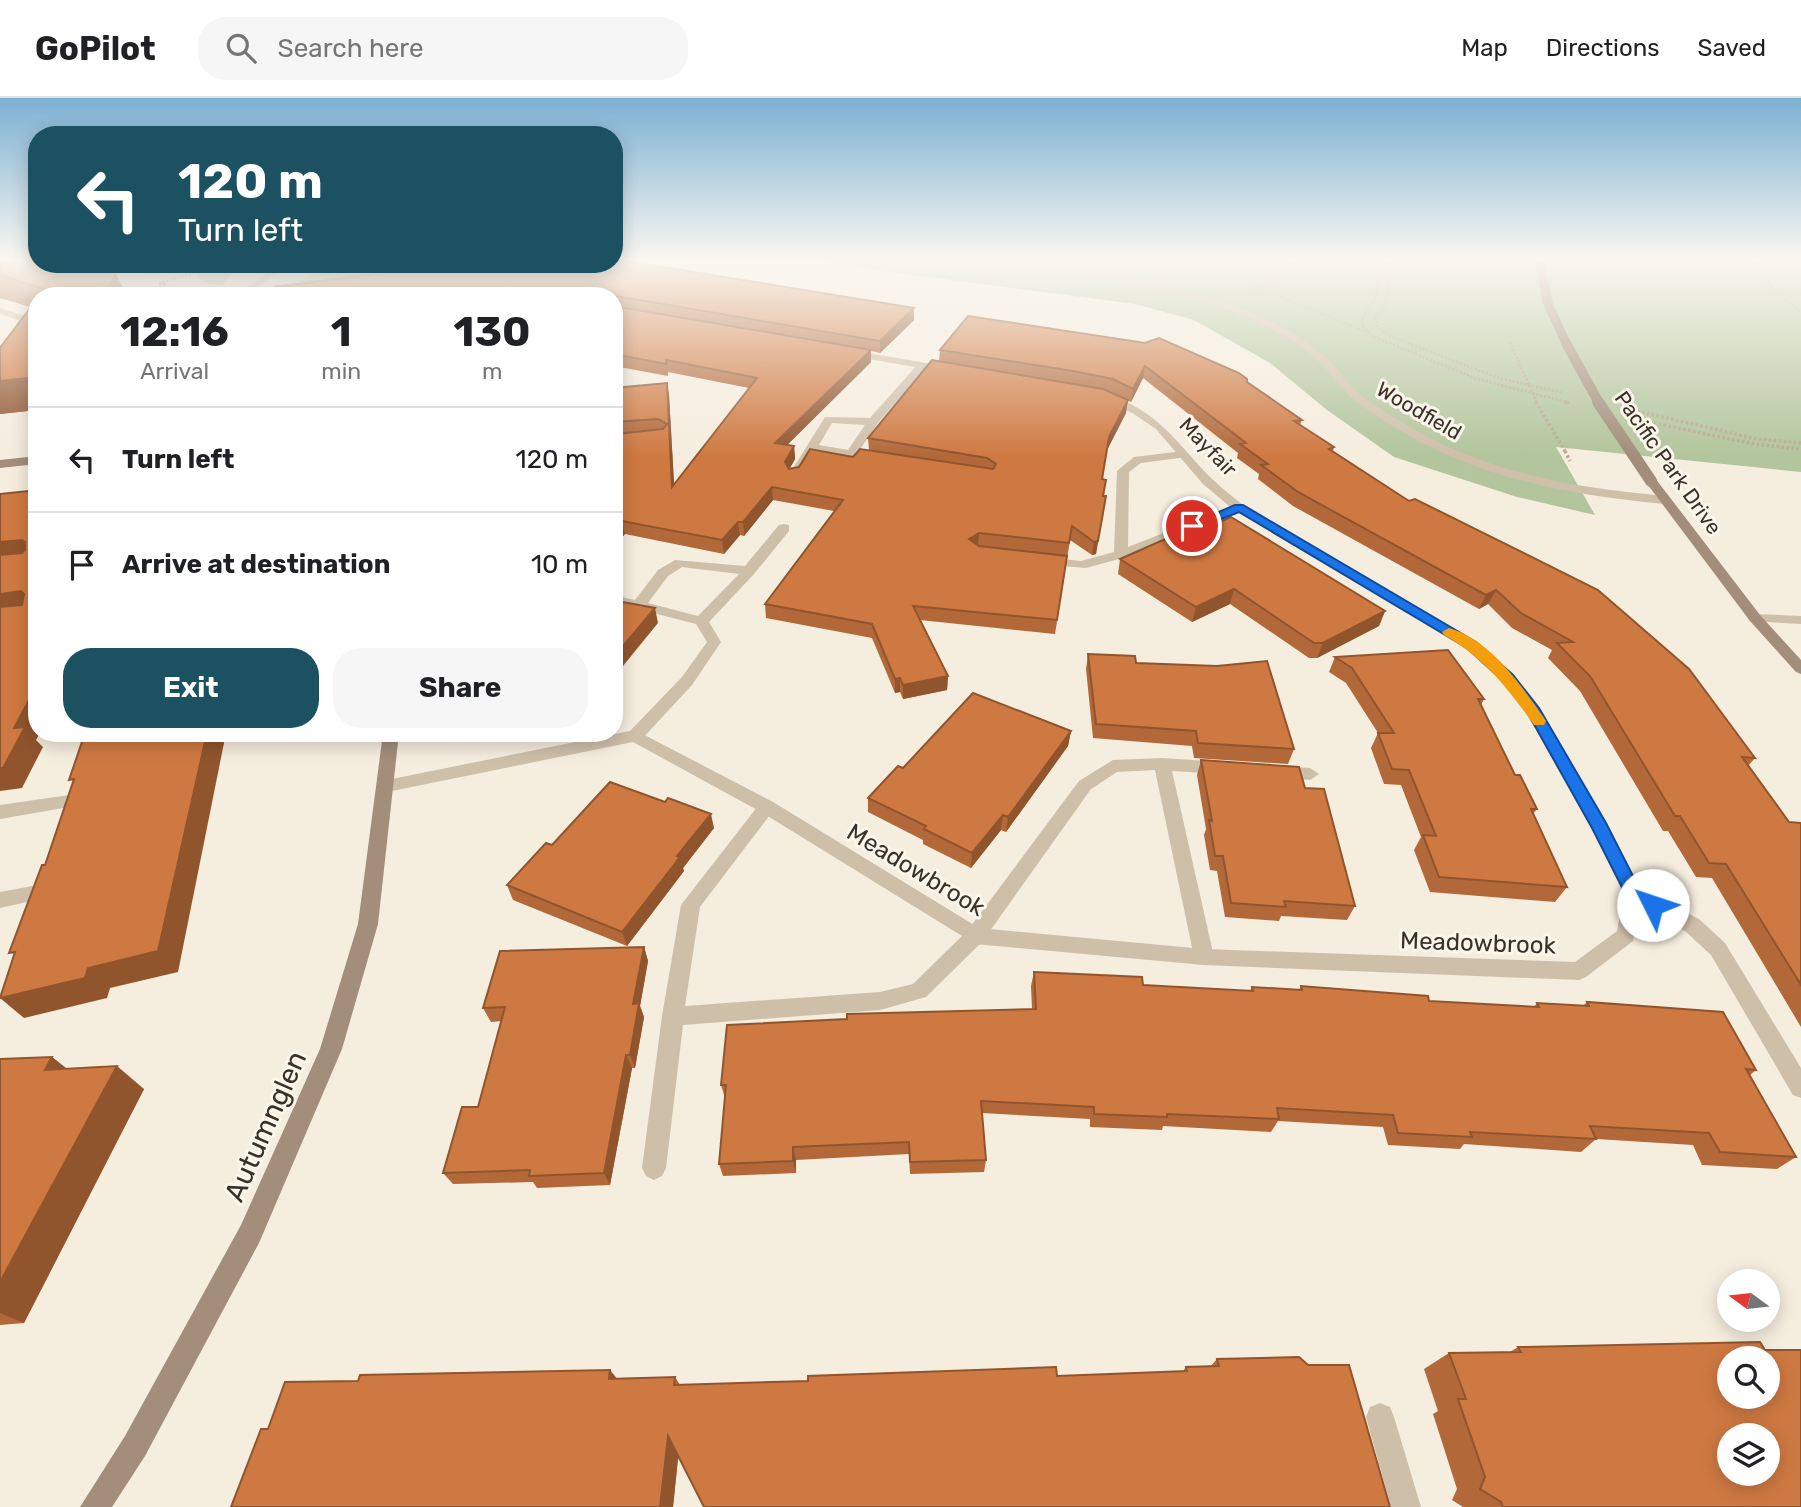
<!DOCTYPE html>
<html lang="en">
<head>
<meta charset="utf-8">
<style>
	body { margin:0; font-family:Rubik,sans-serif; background:#f6f6f6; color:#202124; height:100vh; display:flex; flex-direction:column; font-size:26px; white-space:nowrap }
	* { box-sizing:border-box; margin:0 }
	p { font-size:23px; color:#757577 }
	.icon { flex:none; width:38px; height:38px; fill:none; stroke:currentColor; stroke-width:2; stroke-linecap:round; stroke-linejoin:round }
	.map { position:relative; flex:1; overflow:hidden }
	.drawer { position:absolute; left:28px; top:189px; width:595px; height:455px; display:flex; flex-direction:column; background:#fff; border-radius:28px; box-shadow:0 4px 18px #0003 }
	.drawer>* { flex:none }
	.guide { position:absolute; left:28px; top:28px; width:595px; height:147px; border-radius:28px; box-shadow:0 4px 18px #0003; background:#1b5160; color:#fff; overflow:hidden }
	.needle { width:46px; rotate:285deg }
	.buttons { position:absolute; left:1717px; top:1171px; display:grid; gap:14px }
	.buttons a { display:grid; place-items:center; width:63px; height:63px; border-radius:50%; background:#fff; box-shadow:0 4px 18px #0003; font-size:35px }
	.pin { position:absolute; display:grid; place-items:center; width:60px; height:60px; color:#fff; margin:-30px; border:4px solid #fff; border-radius:50%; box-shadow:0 2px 7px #0007 }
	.me { position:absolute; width:77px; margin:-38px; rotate:311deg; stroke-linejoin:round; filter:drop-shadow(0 0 5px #0008) }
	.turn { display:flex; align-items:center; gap:24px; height:147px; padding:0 35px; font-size:32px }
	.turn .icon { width:91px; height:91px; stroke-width:2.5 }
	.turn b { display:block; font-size:49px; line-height:60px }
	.eta { display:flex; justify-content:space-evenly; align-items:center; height:119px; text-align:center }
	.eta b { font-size:42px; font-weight:700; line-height:49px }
	.button { display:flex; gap:14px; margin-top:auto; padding:14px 35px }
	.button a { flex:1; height:80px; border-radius:28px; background:#1b5160; color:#fff; font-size:28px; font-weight:700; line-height:80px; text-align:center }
	.button a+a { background:#f6f6f6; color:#202124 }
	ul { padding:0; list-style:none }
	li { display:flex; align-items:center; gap:21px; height:105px; padding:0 35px; border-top:2px solid #e0e0e0 }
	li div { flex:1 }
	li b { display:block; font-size:26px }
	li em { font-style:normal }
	header { display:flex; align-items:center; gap:42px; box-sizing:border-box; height:98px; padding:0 35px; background:#fff; border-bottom:2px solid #e0e0e0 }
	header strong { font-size:33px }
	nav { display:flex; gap:38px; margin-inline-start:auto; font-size:24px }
	.search { width:490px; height:63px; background:#f6f6f6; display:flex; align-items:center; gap:18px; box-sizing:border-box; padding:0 24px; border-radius:28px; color:#757577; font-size:26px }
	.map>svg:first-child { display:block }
	.green { fill:#b2c59d }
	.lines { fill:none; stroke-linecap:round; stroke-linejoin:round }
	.path-far1 { stroke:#baaa93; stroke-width:2.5; stroke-dasharray:2 2; stroke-linecap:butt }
	.path { stroke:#baaa93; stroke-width:3.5; stroke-dasharray:2.5 2.5; stroke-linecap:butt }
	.lane { fill:#cebfa9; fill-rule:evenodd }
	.street { fill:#cebfa9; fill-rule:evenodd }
	.secondary { fill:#a28e7a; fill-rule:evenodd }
	.path-bridge-far1 { stroke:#baaa93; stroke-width:2.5; stroke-dasharray:2 2; stroke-linecap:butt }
	.path-bridge { stroke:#baaa93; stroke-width:3.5; stroke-dasharray:2.5 2.5; stroke-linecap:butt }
	.secondary-bridge-far1 { stroke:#a28e7a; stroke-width:10 }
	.secondary-bridge { stroke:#a28e7a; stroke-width:12 }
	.wall { fill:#b26839 }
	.shaded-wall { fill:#91552e }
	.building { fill:#cf7942; stroke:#91552e; stroke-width:2; fill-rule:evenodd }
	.route { fill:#1a73e8; stroke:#114b97; stroke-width:2 }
	.slow { fill:#f59e0b }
	.labels { text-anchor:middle; stroke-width:6; stroke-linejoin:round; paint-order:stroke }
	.far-street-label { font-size:21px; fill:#3b3129; stroke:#fbf6ec }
	.street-label { font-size:24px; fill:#3b3129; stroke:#fbf6ec }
	.near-street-label { font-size:28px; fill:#3b3129; stroke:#fbf6ec }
</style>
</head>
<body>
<header>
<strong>GoPilot</strong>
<div class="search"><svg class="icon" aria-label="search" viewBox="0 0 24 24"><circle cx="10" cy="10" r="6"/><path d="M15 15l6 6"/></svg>Search here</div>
<nav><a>Map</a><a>Directions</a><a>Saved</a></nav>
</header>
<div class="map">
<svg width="1801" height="1409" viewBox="0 0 1801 1409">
	<rect width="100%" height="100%" fill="#f5edde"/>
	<!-- green -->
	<g class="green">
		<path d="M818,161h983v213l-245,-25 39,68 -78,-18 -123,-40 -67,-47 -57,-47 -76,-43 -59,-16 -267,-35z"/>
		<path d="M120,166h129l-14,6 -13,15c-13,-1 -21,-1 -26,-13l-49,2z"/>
		<path d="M320,166h149l-137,17 -33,1 21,-13z"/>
	</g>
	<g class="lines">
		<!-- path-far1 -->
		<g class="path-far1">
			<path d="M1381,161l-5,38 -13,19 -1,9 10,11 105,43 93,24"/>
			<path d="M1392,161l-6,46 -12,12 4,10 12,9 109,42 65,15"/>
			<path d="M1754,161l19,30 28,24"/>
			<path d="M193,166v4l21,10 -1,3 9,-2"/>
			<path d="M1255,191l35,-16 5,-14"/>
			<path d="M134,198l6,-2 -7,-2 29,-6 4,-2 -6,-1 38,-11"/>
			<path d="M1280,199l87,35"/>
		</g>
		<!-- path -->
		<g class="path">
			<path d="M1565,304l5,1"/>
			<path d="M1637,313l120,28 44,4"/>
			<path d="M1644,323l111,23 46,5"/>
			<path d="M1565,353l5,10"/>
		</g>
		<!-- lane -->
		<g class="lane">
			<path d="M983,161h26l53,7 -4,3z"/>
			<path d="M0,210l37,12v10l-9,16 -28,5v-6l20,-3 10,-18 -30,-10z"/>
			<path d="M918,266l9,2 -50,58 -18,27 22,4v6l-66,-10 -13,22h-8l-2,-3 33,-53 45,1zM832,325l33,2 -17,25 -29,-5z"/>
			<path d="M1183,353l4,2v4l-46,6 -12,9 -1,75 107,-42h8v6l-117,46 -40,11 -48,-4v-6l5,-1 38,4 33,-9 3,-81 17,-14z"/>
			<path d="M784,426l5,1v6l-35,43 -45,48 12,20 -29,43 -51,55h-12l-2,-4 2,-4 53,-55 25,-35 -11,-18 -82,-21v-8l21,5 23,-30 17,-10 70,6 34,-41zM682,469l57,7 -41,42 -50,-13 20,-27z"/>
			<path d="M1162,660l61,4 8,6 -8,6 -51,-3 42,186 -3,6 -7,2 -7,-2 -3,-6 -39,-187 -38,2 -26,17 -109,153 -56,55 -46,13 -197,15 -17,143 -4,8 -8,4 -8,-4 -4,-8 20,-152 19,-111 80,-103h12l3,5 -76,100 -15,99 195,-14 33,-8 55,-54 111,-149 34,-21z"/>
			<path d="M1279,668l31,2 9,6 -9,6 -37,-4 -2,-4 2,-4z"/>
			<path d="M1634,789l65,32 26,24 76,125v30l-8,-3 -82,-140 -26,-24 -58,-31 -3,-5 3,-5z"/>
		</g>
		<!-- street -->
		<g class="street">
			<path d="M1058,165c70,17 145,25 210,57 22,10 44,24 62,41 11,11 19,25 32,35 99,71 185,89 303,100l6,4 -6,4c-117,-11 -216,-32 -312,-105 -11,-9 -19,-21 -28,-31 -18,-19 -42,-34 -66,-45 -64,-30 -136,-38 -204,-55z"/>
			<path d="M274,170l7,2 -36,26h-10z"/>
			<path d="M850,252l100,17 5,3 -5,3 -104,-18 -1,-2z"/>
			<path d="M1105,296c53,16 69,46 105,83 10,10 22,19 33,28l234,137 36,32 26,34 67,114 38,73 -11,46 -47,36 -7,3 -375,-15 -229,-21 -214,-132 -128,-70 -246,50 -9,-6 9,-6 248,-50 138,72 206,126 225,21 371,13 42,-31 7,-36 -32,-67 -67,-117 -22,-29 -36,-34 -232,-137 -32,-27 -47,-55 -22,-15 -33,-15 -1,-2z"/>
			<path d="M1755,516l46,2v8l-51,-3 -2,-3z"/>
			<path d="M69,697l6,1 3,5 -3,5 -75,13v-14z"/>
			<path d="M38,787l7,3 2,5 -2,5 -45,10v-16z"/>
			<path d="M1380,1305l10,4 4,10 27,90h-30l-25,-90 4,-10z"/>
		</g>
		<!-- secondary -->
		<g class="secondary">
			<path d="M1535,161h8l10,45 18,39 -1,2 -9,-2 -18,-39z"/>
			<path d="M37,358v8l-37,4v-8z"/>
			<path d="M1651,379l4,1 105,137 41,45v14l-5,-2 -46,-51 -105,-140z"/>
			<path d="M383,635h16l-21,191 -36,125 -83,194 -114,213 -33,51h-32l45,-71 116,-211 79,-176 38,-125z"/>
		</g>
		<!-- path-bridge-far1 -->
		<path class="path-bridge-far1" d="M1510,244l27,61"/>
		<!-- path-bridge -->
		<path class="path-bridge" d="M1536,304l29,49"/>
		<!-- secondary-bridge-far1 -->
		<path class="secondary-bridge-far1" d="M1566,245l33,60"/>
		<!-- secondary-bridge -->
		<path class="secondary-bridge" d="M1598,304l53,79"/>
	</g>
	<!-- wall -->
	<g class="wall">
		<path d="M0,161l127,37h-90v114l-37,4v-66l30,-41 -30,-9z"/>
		<path d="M389,174l525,36v12l-34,33 -9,-2v11l-84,83 7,1 1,13 -5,9 63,-11 16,-7 -1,-12 71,-77 1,-11 28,-34 279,66 55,38 -2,5 34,22 -1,4 422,307 -7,8 41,56 12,1v204l-89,-149 -16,-1 -28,-46h-5l-83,-140 -32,-33 4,-8 -40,-22 -24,-24 -9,5 -186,-103 -35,-27 1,-5 -22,-16 1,-5 -95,-75 -12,24 -21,-10 16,21 -19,37 -5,29 -6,75 -4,1 -22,-15 -15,94 -135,-14 28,56 -1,14 -44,9 -3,-7 -5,1 -23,-55 -106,-20 -1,-14 69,-93 -61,-11 -29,36 -4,-1 -16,19 -99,-20 -11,12v-158l55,7 5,90 75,-97 -81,-16v4l-54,-10v-70h-341z"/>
		<path d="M1180,438l205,75 -6,15 -62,32h-8l-79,-54 -38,18 -74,-48 2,-15z"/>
		<path d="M1088,556l48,9 158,86 -6,15 -94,-6 -2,-12 -99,-8 -7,-69z"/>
		<path d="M1335,559l149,42 -3,6 34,70 22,34 -4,5 34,73 -12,15 -125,-10 -16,-42 7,-13 -20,-52 -17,-1 -13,-36 7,-15 -32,-50 -17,-11z"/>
		<path d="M1071,633l-3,15 -62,86 -5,-2 -30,38 -48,-24v-4l-55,-28v-14l35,-30z"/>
		<path d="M1201,662l104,28 50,118 -8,14 -66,-4 -2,5 -54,-4 -8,-46 -7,-1 -6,-35 2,-6 -9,-54z"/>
		<path d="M714,730l-31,40 1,3 -57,75 -114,-46 -6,-15 45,-40z"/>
		<path d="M644,849l4,14 -8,45 4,11 -9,51h-3l-22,117 -73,3 -4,-6 -80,2 -10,-11 35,-66 24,-86 -11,1 -8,-14z"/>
		<path d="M1034,874l109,13 107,6 2,-4 47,3 2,-4 128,15 105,6 3,-4 46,3 4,-4 169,68 -6,5 46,82 -19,12 -75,-4 -9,-20 -97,-6 -15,13 -117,-8 -4,5 -72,-4 -5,-18 -105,-6 -7,11 -108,-6 -1,4 -72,-3v-8l-108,-6 4,47 -2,12 -74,2 -1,-20 -113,6v13l-73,3 -4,-12 6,-66 -4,-13 126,-66 185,-10 -1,-23z"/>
		<path d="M52,959l15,12 77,20 -120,234 -24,2v-266z"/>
		<path d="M1518,1249l247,3 36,157h-338l-11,-7 5,-11 -24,-75 5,-3 -14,-42 25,-16 61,-1z"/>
		<path d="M1299,1259l-621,99 -5,51h-442l37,-78 349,-51 58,-1 5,8 377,-9 126,-5 3,-4h24l7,-8z"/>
	</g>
	<!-- shaded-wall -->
	<g class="shaded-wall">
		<path d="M116,176l11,22h-24z"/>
		<path d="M914,210v12l-34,33v-12z"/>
		<path d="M871,252v12l-95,94 -1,-13z"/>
		<path d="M1145,268l-2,12 -12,24 2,-13z"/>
		<path d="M37,279v33l-37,4v-33z"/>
		<path d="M667,285l2,12 6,105 -3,-13z"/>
		<path d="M1128,302l-2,13 -19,37 2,-13z"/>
		<path d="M794,348l1,13 -9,16 -1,-13z"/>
		<path d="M772,389l1,13 -29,36 -1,-14z"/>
		<path d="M1104,412l-8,44 -4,1 2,-13z"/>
		<path d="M622,423l3,13 -11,12v-17z"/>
		<path d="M738,424l2,13 -16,19 -2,-14z"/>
		<path d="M979,435l-1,13 -9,-7z"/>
		<path d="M22,442l15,19 -37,5v-22z"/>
		<path d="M1234,491l-4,15 -38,18 4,-15z"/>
		<path d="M1496,492l-8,14 -9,5 7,-14z"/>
		<path d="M21,493l16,20 -37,5v-22z"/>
		<path d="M655,510l3,15 -44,54v-20z"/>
		<path d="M1385,513l-6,15 -62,32 6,-15z"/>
		<path d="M948,578l-1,14 -44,9v-14z"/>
		<path d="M900,580v14l-5,1v-14z"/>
		<path d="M37,587v48h3l-4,7 7,7 -21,41 -22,3v-23l14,-40z"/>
		<path d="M1071,633l-3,15 -62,86 2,-15z"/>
		<path d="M207,635h19l-48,239 -68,16 -3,10 -83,20 -24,-20 88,-30z"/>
		<path d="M711,716l3,14 -31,40 1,3 -57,75 -5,-14 55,-76z"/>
		<path d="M1003,717l-2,15 -30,38 1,-15z"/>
		<path d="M644,849l4,14 -8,45 4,11 -9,51 -5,-13 3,-51z"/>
		<path d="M626,957l6,13 -22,117 -6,-12z"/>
		<path d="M52,959l29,23 -36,-10z"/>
		<path d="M117,968l27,23 -120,234 -24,-10v-31z"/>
		<path d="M793,1049l3,13v13l-3,-12z"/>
		<path d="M610,1272l13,16 -14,-7z"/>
		<path d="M668,1338l11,14 -6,57h-13z"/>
	</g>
	<!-- building -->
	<g class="building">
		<path d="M0,161h37v5h44l35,10 -13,22h-64l5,-7 -44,-14z"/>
		<path d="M614,161l300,49 -34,33 -270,-46v1h-337l2,-9 114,-15v-3l30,-5h195z"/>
		<path d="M37,201v78l-37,4v-33z"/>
		<path d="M614,208l257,44 -96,93 19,3 -9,16 4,7 10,-2 11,-18 43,8 7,-8 133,20 3,-5 -9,-6 -119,-20 64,-78 171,29 25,11 -19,37 -7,42 4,1 -3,16h3l-8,45 -4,1 -22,-16 -3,17 -90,-10 -10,6 10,7 88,10 -10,64 -144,-14 35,70 -45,9 -3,-7 -5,1 -23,-55 -107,-20 78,-104 -71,-13 -29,35h-5l-16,18 -100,-19 -8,8v-93l2,-2 47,-5 4,-5 -9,-5 -44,3v-34l53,-5 5,104 85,-109 -91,-18v4l-52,-10z"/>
		<path d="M968,218l177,27 14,-5 80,35 8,6v3l55,38 -8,1 40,26 -5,2 80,52 6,-2 183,91 91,79 66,89 -13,-1 47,65 12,1v162l-75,-121 -17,-1 -29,-47h-5l-85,-140 -33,-33 16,-1 -52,-29 -25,-23 -10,5 -188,-103 -37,-27 7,-1 -28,-20 6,-1 -101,-77 -12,23 -20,-10 -40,-8 -133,-21z"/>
		<path d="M37,392v110l-3,6 3,-1v80l-23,43 11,-1 -22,41h-3v-161l22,-2 2,-11 -3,-3 -21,3v-39l22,-2 3,-3v-8l-3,-2 -22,2v-48z"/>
		<path d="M1231,419l154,94 -62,32h-9l-80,-54 -38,18 -76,-48 57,-25 3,2 23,-10 3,2z"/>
		<path d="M614,499l5,1 -2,3 38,7 -41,49z"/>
		<path d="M1448,552l36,49h-6l37,76h5l17,34h-6l36,78 -128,-10 -16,-42 13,1 -27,-66 -17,-1 -14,-36h16l-42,-65 -17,-11z"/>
		<path d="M1088,556l47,2 1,7 81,3 50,-5 27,88 -96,-6 -2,-12 -100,-7z"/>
		<path d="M973,595l98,38 -63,86 -5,-2 -31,38 -48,-24 2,-3 -58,-28 30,-32 5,2z"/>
		<path d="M85,635h122l-49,218 -70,17 -3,10 -85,20 15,-46 -6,1 33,-88h3l29,-86 -5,1z"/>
		<path d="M1201,662l98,7 6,21 19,1 31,117 -71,-5 2,6 -55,-4 -8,-47h-8l-6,-36 3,1z"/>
		<path d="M610,684l55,20 3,-4 43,16 -34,42 3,1 -58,75 -115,-47 39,-42 6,2z"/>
		<path d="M644,849l-11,57 6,-1 -9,52h-4l-22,118 -75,3 1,-6 -87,3 19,-66h16l27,-100 -22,1 17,-57z"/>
		<path d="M1034,874l108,5 1,8 110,6 -1,-4 50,3 -1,-4 127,10 1,5 110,6 -2,-4 52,3 -2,-4 136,10 33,58 -10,-1 50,88 -76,-5 -11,-19 -119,-7 6,13 -126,-7 2,5 -74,-4 -5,-18 -116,-7 2,11 -112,-5v3l-73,-3v-7l-113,-6 5,59 -76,2 -1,-20 -116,5v14l-74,3 7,-79h-5l6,-60 120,-6v-5l189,-5z"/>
		<path d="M52,959l-7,13 72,-4 -117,216v-223z"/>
		<path d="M1760,1244l5,8h36v157h-298l-2,-5 -21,-13 5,-12 -27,-78h8l-17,-46 72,-1 -3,-5zM1729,1260h39v38h-39zM1729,1337h39v39h-39z"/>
		<path d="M1299,1259l9,8h41l41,142h-686l-36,-71 -8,71h-429l30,-78h7l17,-47 73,-1 2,-6 250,-5 -1,9 66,-2 -1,8 134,-4v-5l248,-9 1,9 130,-5 -1,-4 33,-1 -2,-7z"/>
	</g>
	<!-- sky -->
	<linearGradient id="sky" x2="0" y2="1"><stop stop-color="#7cb0d3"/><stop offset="0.45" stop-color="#faf7f0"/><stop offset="1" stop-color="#faf7f0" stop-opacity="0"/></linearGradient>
	<rect width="1801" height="358" fill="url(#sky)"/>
	<!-- route -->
	<path class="route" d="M1235,407h8l233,137 37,33 26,33 67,115 34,67 20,10 2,5 -2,5 -7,2 -25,-13 -36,-71 -66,-118 -23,-29 -36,-33 -228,-136 -43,17 -10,-3z"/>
	<!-- slow -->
	<path class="slow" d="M1449,530c42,12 71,56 95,90l2,3 -2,4h-10c-27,-38 -49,-66 -90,-90l-2,-3z"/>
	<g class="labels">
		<!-- far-street labels -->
		<g class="far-street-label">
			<text transform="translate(1419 313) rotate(30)" y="7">Woodfield</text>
			<text transform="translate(1208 349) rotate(46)" y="7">Mayfair</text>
			<text transform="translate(1668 365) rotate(55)" y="7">Pacific Park Drive</text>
		</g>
		<!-- street labels -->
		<g class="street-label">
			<text transform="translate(916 772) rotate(31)" y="8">Meadowbrook</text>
			<text transform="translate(1478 845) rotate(2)" y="8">Meadowbrook</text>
		</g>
		<!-- near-street labels -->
		<g class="near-street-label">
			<text transform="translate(265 1028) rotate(-66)" y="10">Autumnglen</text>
		</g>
	</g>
</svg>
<div class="buttons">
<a><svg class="needle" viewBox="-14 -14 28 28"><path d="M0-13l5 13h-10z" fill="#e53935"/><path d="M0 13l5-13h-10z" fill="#757577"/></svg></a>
<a><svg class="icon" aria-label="search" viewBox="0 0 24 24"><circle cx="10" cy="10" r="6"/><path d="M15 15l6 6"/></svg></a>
<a><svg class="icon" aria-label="layers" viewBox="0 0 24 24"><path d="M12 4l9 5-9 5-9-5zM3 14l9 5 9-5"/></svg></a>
</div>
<div class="pin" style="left:1192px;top:428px;background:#d93025"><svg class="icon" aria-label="arrive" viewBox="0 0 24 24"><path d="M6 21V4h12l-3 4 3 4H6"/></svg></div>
<svg class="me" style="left:1653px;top:807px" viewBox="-20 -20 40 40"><circle r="19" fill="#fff"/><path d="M0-13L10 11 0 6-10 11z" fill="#1a73e8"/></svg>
<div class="guide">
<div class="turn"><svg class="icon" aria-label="left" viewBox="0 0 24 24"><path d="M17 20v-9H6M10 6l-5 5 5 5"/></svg><div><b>120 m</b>Turn left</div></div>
</div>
<section class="drawer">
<div class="eta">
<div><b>12:16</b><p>Arrival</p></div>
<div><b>1</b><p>min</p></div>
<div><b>130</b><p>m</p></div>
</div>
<ul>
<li><svg class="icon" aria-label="left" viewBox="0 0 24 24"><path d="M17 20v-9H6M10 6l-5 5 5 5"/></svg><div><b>Turn left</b></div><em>120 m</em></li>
<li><svg class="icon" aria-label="arrive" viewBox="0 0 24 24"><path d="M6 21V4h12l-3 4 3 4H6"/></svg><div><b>Arrive at destination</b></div><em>10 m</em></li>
</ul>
<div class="button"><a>Exit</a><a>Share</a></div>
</section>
</div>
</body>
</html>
